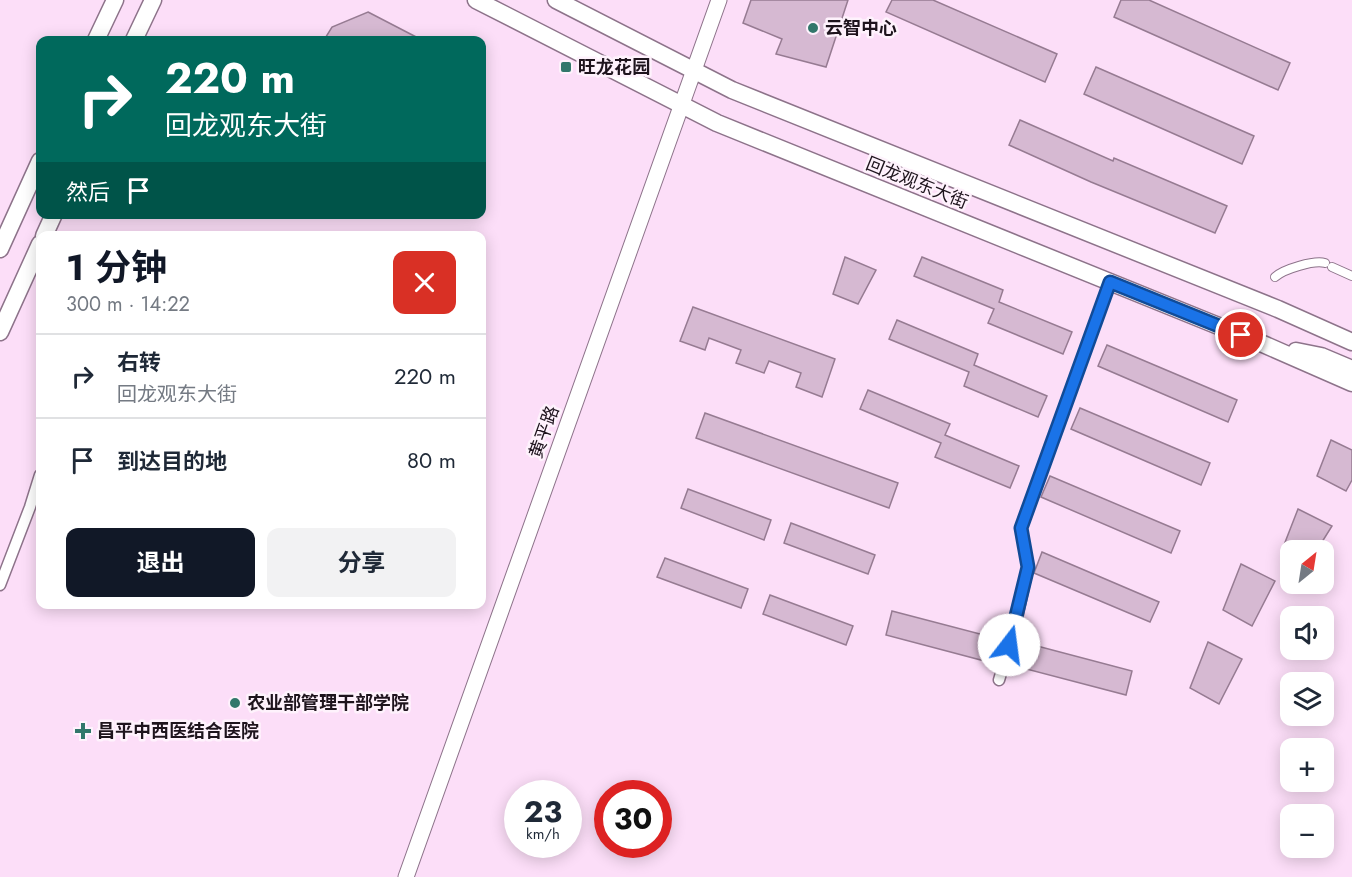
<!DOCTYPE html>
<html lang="zh">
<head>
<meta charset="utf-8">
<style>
	body { margin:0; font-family:Jost,"Noto Sans SC",sans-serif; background:#f2f2f3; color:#1f2937; height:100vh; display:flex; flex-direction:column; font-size:22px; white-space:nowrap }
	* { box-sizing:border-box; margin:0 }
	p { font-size:20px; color:#747a83 }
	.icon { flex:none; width:33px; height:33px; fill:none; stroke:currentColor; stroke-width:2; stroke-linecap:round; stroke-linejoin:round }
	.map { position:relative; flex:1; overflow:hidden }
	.side { position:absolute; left:36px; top:231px; width:450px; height:378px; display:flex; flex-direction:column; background:#fff; border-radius:12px; box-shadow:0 3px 15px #0003 }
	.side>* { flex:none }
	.guide { position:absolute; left:36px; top:36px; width:450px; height:183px; border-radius:12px; box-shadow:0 3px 15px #0003; background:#00695c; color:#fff; overflow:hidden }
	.needle { width:39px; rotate:30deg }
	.tools { position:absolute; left:1280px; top:540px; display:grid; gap:12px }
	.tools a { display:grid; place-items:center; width:54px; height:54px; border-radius:12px; background:#fff; box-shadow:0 3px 15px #0003; font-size:30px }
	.speed { position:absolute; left:504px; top:780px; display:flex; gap:12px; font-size:30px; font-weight:700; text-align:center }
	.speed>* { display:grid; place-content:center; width:78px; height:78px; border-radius:50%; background:#fff; box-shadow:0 3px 15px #0003; line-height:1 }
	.speed small { font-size:15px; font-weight:400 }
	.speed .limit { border:9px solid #d22; background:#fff; color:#111 }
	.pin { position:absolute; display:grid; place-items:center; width:51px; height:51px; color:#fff; margin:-26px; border:3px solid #fff; border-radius:50%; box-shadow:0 2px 6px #0007 }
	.me { position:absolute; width:66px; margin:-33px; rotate:15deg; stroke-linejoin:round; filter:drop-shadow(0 0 4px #0008) }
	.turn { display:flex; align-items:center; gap:21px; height:126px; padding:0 30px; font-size:27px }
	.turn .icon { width:78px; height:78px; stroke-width:2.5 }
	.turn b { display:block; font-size:42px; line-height:51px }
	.then { display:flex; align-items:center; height:57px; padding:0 30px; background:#0003; gap:12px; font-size:22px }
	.round { display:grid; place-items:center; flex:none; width:63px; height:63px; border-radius:12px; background:#f2f2f3 }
	.headline { display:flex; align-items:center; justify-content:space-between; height:102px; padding:0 30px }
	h1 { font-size:36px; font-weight:700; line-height:45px; color:#111827 }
	.button { display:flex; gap:12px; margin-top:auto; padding:12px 30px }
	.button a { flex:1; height:69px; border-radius:12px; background:#111827; color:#fff; font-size:24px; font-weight:700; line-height:69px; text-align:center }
	.button a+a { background:#f2f2f3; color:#1f2937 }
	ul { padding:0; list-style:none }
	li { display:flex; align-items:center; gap:18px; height:84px; padding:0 30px; border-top:2px solid #e0e1e3 }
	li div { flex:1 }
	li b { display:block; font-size:22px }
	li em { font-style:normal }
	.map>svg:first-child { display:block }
	.building { fill:#d6b9d2; stroke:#967b92; stroke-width:1.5 }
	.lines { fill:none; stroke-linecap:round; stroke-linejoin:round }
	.pedestrian-casing { stroke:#8d738a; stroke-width:10 }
	.minor-casing { stroke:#8d738a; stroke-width:13 }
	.secondary-casing { stroke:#8d738a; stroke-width:17 }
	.primary-casing { stroke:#8d738a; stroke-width:19 }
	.pedestrian { stroke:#fff; stroke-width:8 }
	.minor { stroke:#fff; stroke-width:10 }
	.secondary { stroke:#fff; stroke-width:15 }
	.primary { stroke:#fff; stroke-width:16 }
	.route-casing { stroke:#114b97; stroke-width:15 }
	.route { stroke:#1a73e8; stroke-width:10 }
	.poi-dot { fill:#32776b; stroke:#fef2fc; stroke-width:2 }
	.labels { text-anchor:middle; stroke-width:5; stroke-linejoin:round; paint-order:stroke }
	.poi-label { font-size:18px; font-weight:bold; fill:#1e141d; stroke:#fef2fc; text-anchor:start }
	.street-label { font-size:18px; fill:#1e141d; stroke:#fef2fc }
</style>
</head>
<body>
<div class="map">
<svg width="1352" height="877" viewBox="0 0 1352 877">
	<rect width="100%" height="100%" fill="#fcdef8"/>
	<!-- building -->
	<g class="building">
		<path d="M751,0h97l-22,67 -50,-13 6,-15 -39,-16z"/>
		<path d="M892,0h41l124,54 -12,28 -159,-70z"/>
		<path d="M1121,0h28l141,63 -12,27 -164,-73z"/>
		<path d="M368,12l54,28h-98l8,-13z"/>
		<path d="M1096,67l158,69 -12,28 -158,-70z"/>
		<path d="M1020,120l93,41 1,-3 113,48 -12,27 -124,-51 -82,-37z"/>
		<path d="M845,257l31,13 -18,34 -25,-10z"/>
		<path d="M922,257l81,33 -4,12 73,30 -9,22 -75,-31 6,-14 -80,-33z"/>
		<path d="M693,307l142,52 -13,38 -26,-10 5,-14 -32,-12 -5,12 -28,-10 5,-13 -32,-12 -4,12 -25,-9z"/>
		<path d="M897,320l81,34 -4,11 73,31 -9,21 -74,-31 5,-14 -80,-33z"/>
		<path d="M1107,345l130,55 -9,22 -130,-56z"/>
		<path d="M868,390l82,34 -5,11 74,31 -9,22 -75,-31 6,-14 -81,-34z"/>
		<path d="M1080,408l130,55 -9,22 -130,-56z"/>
		<path d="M705,413l193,70 -9,25 -193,-70z"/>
		<path d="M1331,440l21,10v30l-6,11 -29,-15z"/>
		<path d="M1050,476l130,55 -9,22 -130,-56z"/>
		<path d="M688,489l83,31 -7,20 -83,-32z"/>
		<path d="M1298,509l34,17 -15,24h-23l-10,-5z"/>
		<path d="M791,523l84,32 -7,19 -84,-31z"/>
		<path d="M1042,552l117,50 -9,20 -116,-49z"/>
		<path d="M665,558l83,31 -7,19 -84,-31z"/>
		<path d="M1241,564l34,17 -23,45 -29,-16z"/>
		<path d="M770,595l83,31 -7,19 -83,-31z"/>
		<path d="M892,611l111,29 -7,24 -110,-29z"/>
		<path d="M1022,642l110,29 -6,24 -111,-29z"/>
		<path d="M1208,642l34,17 -23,45 -29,-16z"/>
	</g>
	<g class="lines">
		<defs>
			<g id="pedestrian">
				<path d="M1332,267l20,9"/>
				<path d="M1275,277c9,-8 39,-17 50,-14"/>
			</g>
			<g id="minor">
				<path d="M0,585l30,-78 10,-32"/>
				<path d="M999,680l16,-53 13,-60 -7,-39 89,-246"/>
			</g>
			<path id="secondary" d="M406,877l313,-877"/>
			<g id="primary">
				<path d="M476,0l241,123 546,221 89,39"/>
				<path d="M556,0l176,90 546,219 74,33"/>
				<path d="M96,40l19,-40"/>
				<path d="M134,40l19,-40"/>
				<path d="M44,236l10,-22"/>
				<path d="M0,249l40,-88"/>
				<path d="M0,332l40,-88"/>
				<path d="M1296,351l25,5 31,13"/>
			</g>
		</defs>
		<!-- pedestrian casing -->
		<use href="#pedestrian" class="pedestrian-casing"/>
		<!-- minor casing -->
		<use href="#minor" class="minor-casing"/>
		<!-- secondary casing -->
		<use href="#secondary" class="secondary-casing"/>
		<!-- primary casing -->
		<use href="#primary" class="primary-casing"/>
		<!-- pedestrian -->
		<use href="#pedestrian" class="pedestrian"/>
		<!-- minor -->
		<use href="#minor" class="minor"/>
		<!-- secondary -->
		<use href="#secondary" class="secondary"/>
		<!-- primary -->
		<use href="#primary" class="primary"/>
	</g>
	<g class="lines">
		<defs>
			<path id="route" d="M1009,645l19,-78 -7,-39 89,-246 131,53"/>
		</defs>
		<!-- route casing -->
		<use href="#route" class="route-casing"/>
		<!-- route -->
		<use href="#route" class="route"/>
	</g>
	<!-- markers -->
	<g class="poi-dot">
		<circle cx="813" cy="28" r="6"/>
		<rect x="560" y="61" width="12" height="12" rx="3"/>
		<circle cx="235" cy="703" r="6"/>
		<path d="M80 722h6v6h6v6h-6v6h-6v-6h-6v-6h6z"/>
	</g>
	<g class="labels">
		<!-- poi labels -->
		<g class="poi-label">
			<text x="825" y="34">云智中心</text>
			<text x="578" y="73">旺龙花园</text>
			<text x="247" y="709">农业部管理干部学院</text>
			<text x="97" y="737">昌平中西医结合医院</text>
		</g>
		<!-- street labels -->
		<g class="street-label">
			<text transform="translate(917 183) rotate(22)" y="6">回龙观东大街</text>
			<text transform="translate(544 432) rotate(-70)" y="6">黄平路</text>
		</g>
	</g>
</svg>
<div class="tools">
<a><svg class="needle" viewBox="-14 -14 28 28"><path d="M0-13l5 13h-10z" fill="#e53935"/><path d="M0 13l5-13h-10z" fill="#747a83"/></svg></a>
<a><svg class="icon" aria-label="sound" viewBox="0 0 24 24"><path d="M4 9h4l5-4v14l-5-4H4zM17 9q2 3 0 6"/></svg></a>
<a><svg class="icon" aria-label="layers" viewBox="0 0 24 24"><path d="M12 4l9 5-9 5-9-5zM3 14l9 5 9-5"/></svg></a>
<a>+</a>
<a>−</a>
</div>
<div class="speed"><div>23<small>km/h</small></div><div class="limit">30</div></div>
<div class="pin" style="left:1241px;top:335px;background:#d93025"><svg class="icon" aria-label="arrive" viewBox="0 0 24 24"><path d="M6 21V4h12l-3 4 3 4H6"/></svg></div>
<svg class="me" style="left:1009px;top:645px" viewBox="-20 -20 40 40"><circle r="19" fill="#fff"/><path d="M0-13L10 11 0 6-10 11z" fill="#1a73e8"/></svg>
<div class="guide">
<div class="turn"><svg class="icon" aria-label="right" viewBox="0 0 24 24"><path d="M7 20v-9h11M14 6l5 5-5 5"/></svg><div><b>220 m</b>回龙观东大街</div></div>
<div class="then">然后<svg class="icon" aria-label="arrive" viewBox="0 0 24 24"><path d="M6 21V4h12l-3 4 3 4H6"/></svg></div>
</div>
<section class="side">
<div class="headline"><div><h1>1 分钟</h1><p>300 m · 14:22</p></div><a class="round" style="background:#d93025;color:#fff"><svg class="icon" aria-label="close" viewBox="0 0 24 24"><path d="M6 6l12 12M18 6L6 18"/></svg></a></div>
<ul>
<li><svg class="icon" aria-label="right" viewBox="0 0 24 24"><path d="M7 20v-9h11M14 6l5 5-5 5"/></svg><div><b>右转</b><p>回龙观东大街</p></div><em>220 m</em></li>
<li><svg class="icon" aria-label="arrive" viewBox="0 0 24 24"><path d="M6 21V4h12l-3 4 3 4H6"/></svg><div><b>到达目的地</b></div><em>80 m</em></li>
</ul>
<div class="button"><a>退出</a><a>分享</a></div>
</section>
</div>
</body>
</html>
